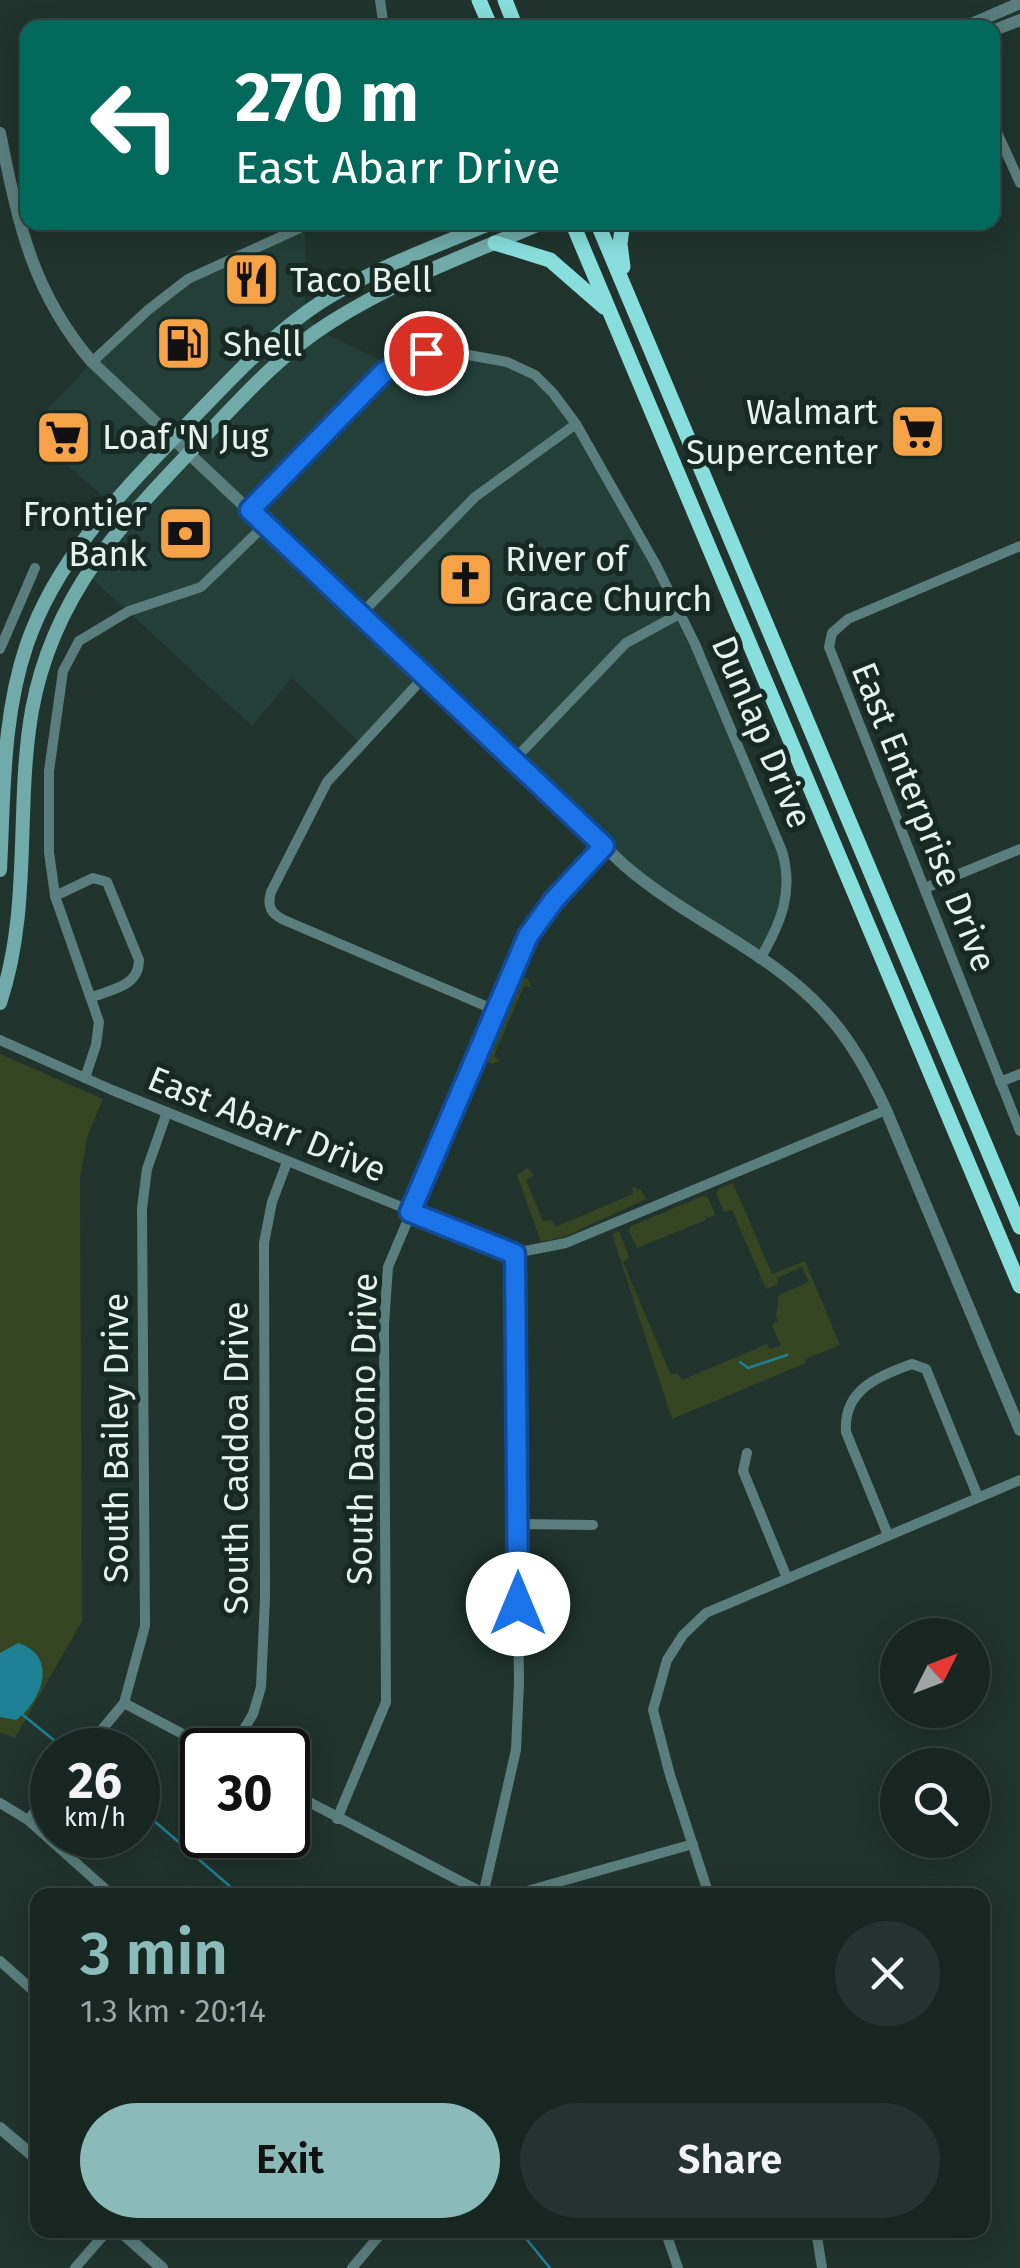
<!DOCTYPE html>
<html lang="en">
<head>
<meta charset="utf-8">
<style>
	body { margin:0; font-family:"Fira Sans",sans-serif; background:#25322f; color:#f1f3f6; height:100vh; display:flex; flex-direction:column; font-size:38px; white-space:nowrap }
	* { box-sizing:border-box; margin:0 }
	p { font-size:32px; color:#9fa5a5 }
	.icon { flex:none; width:55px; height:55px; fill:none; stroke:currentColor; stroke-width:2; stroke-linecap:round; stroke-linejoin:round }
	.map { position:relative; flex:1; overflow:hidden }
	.sheet { position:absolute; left:30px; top:1888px; width:960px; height:350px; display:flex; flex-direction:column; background:#182622; border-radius:20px; box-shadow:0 5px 25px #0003,0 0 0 2px #364340 }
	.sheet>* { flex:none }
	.hud { position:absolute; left:20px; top:20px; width:980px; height:210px; border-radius:20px; box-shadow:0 5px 25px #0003,0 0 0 2px #364340; background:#00695c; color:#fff; overflow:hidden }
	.needle { width:65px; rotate:48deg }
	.tools { position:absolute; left:880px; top:1618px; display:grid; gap:20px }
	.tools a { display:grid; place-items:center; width:110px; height:110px; border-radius:50%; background:#182622; box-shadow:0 5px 25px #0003,0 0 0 2px #364340; font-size:50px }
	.speed { position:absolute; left:30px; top:1728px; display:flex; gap:20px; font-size:50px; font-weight:700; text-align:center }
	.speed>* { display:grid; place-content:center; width:130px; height:130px; border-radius:50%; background:#182622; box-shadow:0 5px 25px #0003,0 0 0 2px #364340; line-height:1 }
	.speed small { font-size:25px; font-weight:400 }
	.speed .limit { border:5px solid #111; border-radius:15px; background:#fff; color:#111 }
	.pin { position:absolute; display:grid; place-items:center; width:85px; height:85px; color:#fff; margin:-42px; border:5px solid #fff; border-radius:50%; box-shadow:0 2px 10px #0007 }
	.me { position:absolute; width:110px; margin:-55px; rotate:0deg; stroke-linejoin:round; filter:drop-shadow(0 0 8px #0008) }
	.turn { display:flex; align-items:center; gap:35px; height:210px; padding:0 50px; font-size:45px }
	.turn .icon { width:130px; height:130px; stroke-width:2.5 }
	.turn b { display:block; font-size:70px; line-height:85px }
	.round { display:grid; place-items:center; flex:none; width:105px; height:105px; border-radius:52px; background:#25322f }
	.head { display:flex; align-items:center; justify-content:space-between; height:170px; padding:0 50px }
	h1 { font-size:60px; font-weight:600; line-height:75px; color:#8bbbb9 }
	.cta { display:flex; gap:20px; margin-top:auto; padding:20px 50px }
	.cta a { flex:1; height:115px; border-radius:60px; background:#8bbbb9; color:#111; font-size:40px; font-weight:600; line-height:115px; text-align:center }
	.cta a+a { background:#25322f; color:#f1f3f6 }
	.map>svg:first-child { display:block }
	.built { fill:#233f37 }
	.green { fill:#354521 }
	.water { fill:#1e8095 }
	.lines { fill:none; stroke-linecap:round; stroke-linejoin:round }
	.stream { stroke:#1e8095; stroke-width:2.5 }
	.minor { stroke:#5a7e7d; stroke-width:10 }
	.tertiary { stroke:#5a7e7d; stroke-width:12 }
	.secondary { stroke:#70abaa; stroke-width:14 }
	.trunk { stroke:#87dedc; stroke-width:15 }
	.route-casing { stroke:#114b97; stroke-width:25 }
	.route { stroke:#1a73e8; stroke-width:18 }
	.labels { text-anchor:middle; stroke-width:10; stroke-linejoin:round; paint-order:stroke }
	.poi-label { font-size:35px; fill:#e7f3ee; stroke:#162923; text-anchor:start }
	.street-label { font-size:35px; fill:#e7f3ee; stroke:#162923 }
</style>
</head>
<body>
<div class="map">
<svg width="1020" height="2268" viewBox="0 0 1020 2268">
	<rect width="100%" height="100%" fill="#20332d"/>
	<!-- built -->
	<path class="built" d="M305,226v86l13,18 74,36 26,-11 89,7 46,31 103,172 126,286 6,35 -28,73 -93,-60 -243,-222 -64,66 -68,-65 -40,48 -166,-153 41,-55 -82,-73 -1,-32 48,-51 83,-74z"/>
	<!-- green -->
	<g class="green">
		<path d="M516,974l12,5 3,8 -7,-1 -30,70 6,5 -8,3 -12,-5z"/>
		<path d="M0,1054l103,45 -15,35 -8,42 2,445 -67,117 -15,-6z"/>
		<path d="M528,1168l6,7 -8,5 17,41 9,-1 3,7 78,-33 -1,-7 9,3 5,9 -82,38 -23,5 -24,-67z"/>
		<path d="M733,1183l39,91 33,-13 35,84 -34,14v4l-134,56 -60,-185 7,-3 10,26 -6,5 48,113 6,-2 5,7 85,-36 2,5 12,-3 -9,-21 6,-4 -2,-6 3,-20 30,-13 -7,-15 -25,11 1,6 -12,5 -34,-79 -8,2 -8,-18 2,-5z"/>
		<path d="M703,1196l5,1 7,18 -7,3 -3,-3 1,5 -69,28 -8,-17 2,-5z"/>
	</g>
	<!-- water -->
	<path class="water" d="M18,1643c41,13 24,58 -2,77l-16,-3v-64z"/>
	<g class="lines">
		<!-- stream -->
		<g class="stream">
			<path d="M740,1362l8,6 39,-13"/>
			<path d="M23,1715l43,35"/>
			<path d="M138,1807l102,88"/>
			<path d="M519,2230l31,38"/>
		</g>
		<!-- minor -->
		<g class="minor">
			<path d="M380,0l4,28"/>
			<path d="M992,121l28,62"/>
			<path d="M92,362l56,-52 40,-31 125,-57"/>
			<path d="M250,511l128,-133 28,-20 20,-5 37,1 44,8 28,13 18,18 23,31 80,141 39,79 87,207c12,41 -1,72 -22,108"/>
			<path d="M1020,546l-172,73 -16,14 -3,14 191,484"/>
			<path d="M360,615l115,-118 101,-73"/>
			<path d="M0,649l35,-81"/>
			<path d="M424,677l-97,105 -56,110c-4,14 -1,21 13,28l211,90"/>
			<path d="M513,761l113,-118 55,-30"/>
			<path d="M925,888l95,-39"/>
			<path d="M55,896l38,-18 14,4 32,78c0,26 -26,29 -47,37"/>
			<path d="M0,1040l112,50 403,163 51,-10 320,-133"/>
			<path d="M85,1078l11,-33 3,-23 -44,-126 -6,-44v-81l14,-100 16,-30 50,-30 72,-24 64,-62"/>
			<path d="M1000,1082l20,-8"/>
			<path d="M747,1453l-4,18 44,107"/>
			<path d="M518,1524l75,1"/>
			<path d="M888,1535l-42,-103c-3,-42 32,-56 66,-68l14,5 52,128"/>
			<path d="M124,1703l89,47"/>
			<path d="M85,1750l39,-47 21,-77 -3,-418 5,-39 20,-57"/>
			<path d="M231,1750l22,-36 8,-27 4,-88 -1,-356 8,-41 15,-40"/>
			<path d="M288,1791l195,102 20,2"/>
			<path d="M0,1803l28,17 84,75"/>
			<path d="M337,1819l49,-117 -2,-377 4,-58 140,-331 26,-37 50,-52"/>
			<path d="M28,1820l24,-30"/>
			<path d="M483,1895l33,-145 3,-67 -4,-430"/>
			<path d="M513,1895l180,-51"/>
			<path d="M709,1895l-39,-120 -17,-65 14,-50 16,-25 23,-22 314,-133"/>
			<path d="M0,1961l38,34"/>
			<path d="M665,2230l13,38"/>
			<path d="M816,2230l6,38"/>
			<path d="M75,2268l33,-38"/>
			<path d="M352,2268l32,-38"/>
		</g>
		<!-- tertiary -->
		<g class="tertiary">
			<path d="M962,28l58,-25"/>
			<path d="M992,31l28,-11"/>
			<path d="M0,133c18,88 31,158 92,229l532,503c62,54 144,85 200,146 27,29 45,63 62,99l134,320"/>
			<path d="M0,2128l38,32"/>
			<path d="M119,2230l43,38"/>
		</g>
		<!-- secondary -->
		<g class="secondary">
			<path d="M0,870c4,-76 2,-153 27,-226 32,-92 100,-156 165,-225 41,-42 80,-85 129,-117 53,-34 115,-56 173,-80"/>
			<path d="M0,1003c32,-95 15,-196 32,-293 22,-120 95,-192 176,-277 38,-40 75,-81 123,-111 66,-42 141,-69 213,-100"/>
		</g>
		<!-- trunk -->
		<g class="trunk">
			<path d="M479,0l12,28"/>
			<path d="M505,0l11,28"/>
			<path d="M572,222l448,1064"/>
			<path d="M597,222l423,1005"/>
			<path d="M623,222l-3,22 3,23"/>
			<path d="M495,243l55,17 54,47"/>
		</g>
	</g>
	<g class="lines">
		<defs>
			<path id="route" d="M426,353l-20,5 -22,14 -134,138 354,336 -50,54 -26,36 -118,276 105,42 3,350"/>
		</defs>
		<!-- route casing -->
		<use href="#route" class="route-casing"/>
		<!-- route -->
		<use href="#route" class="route"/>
	</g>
	<!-- icons -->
	<defs>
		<symbol id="restaurant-square" viewBox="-11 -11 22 22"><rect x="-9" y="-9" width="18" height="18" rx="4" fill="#f6a247" stroke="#162923"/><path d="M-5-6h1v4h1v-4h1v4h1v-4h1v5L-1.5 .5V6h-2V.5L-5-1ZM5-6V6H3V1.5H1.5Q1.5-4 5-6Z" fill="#111"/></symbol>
		<symbol id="fuel-square" viewBox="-11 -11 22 22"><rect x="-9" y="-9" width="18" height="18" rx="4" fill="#f6a247" stroke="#162923"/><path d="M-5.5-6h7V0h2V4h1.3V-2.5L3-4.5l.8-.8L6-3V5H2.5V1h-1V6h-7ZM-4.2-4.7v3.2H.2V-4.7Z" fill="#111"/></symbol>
		<symbol id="supermarket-square" viewBox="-11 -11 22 22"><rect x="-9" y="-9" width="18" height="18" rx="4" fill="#f6a247" stroke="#162923"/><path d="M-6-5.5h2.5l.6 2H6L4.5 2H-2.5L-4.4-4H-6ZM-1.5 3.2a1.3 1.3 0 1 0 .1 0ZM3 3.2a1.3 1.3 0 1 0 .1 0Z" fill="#111"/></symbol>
		<symbol id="bank-square" viewBox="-11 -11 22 22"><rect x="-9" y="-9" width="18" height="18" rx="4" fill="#f6a247" stroke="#162923"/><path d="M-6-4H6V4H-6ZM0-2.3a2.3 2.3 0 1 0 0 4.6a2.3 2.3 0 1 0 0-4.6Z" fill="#111"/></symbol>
		<symbol id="church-square" viewBox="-11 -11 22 22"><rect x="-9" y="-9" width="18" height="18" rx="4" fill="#f6a247" stroke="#162923"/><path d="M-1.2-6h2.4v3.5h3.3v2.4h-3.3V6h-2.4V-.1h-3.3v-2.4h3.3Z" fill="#111"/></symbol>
	</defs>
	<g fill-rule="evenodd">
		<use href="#restaurant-square" x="220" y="248" width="63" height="63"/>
		<use href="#fuel-square" x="152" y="312" width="63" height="63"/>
		<use href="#supermarket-square" x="886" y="400" width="63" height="63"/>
		<use href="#supermarket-square" x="32" y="406" width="63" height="63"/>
		<use href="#bank-square" x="154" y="502" width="63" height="63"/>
		<use href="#church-square" x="434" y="548" width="63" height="63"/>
	</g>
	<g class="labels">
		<!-- poi labels -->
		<g class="poi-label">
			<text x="290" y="292">Taco Bell</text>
			<text x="223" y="356">Shell</text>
			<text x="878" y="424" text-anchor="end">Walmart<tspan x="878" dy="40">Supercenter</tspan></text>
			<text x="102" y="449">Loaf 'N Jug</text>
			<text x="147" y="526" text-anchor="end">Frontier<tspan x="147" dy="40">Bank</tspan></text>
			<text x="505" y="571">River of<tspan x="505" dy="40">Grace Church</tspan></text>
		</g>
		<!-- street labels -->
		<g class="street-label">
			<text transform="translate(762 732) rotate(67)" y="12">Dunlap Drive</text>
			<text transform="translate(924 817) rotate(68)" y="12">East Enterprise Drive</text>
			<text transform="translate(267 1124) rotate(22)" y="12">East Abarr Drive</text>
			<text transform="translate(362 1429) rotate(-89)" y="12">South Dacono Drive</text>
			<text transform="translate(116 1438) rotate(-90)" y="12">South Bailey Drive</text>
			<text transform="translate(236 1458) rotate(-90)" y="12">South Caddoa Drive</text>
		</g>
	</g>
</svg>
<div class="tools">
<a><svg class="needle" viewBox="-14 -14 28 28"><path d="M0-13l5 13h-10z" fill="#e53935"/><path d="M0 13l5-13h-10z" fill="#9fa5a5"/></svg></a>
<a><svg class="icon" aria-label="search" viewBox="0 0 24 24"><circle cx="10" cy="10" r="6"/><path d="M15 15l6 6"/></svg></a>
</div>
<div class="speed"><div>26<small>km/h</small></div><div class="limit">30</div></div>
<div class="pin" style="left:426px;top:353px;background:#d93025"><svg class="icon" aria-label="arrive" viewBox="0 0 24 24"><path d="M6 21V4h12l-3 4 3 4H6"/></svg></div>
<svg class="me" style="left:518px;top:1604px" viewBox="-20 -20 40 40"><circle r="19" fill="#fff"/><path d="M0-13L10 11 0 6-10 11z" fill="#1a73e8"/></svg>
<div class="hud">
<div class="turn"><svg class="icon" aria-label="left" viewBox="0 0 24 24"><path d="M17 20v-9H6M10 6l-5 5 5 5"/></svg><div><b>270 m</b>East Abarr Drive</div></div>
</div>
<section class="sheet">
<div class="head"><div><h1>3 min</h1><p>1.3 km · 20:14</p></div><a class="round"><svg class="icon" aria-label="close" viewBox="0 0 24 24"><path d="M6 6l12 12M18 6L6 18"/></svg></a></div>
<div class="cta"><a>Exit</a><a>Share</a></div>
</section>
</div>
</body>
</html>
